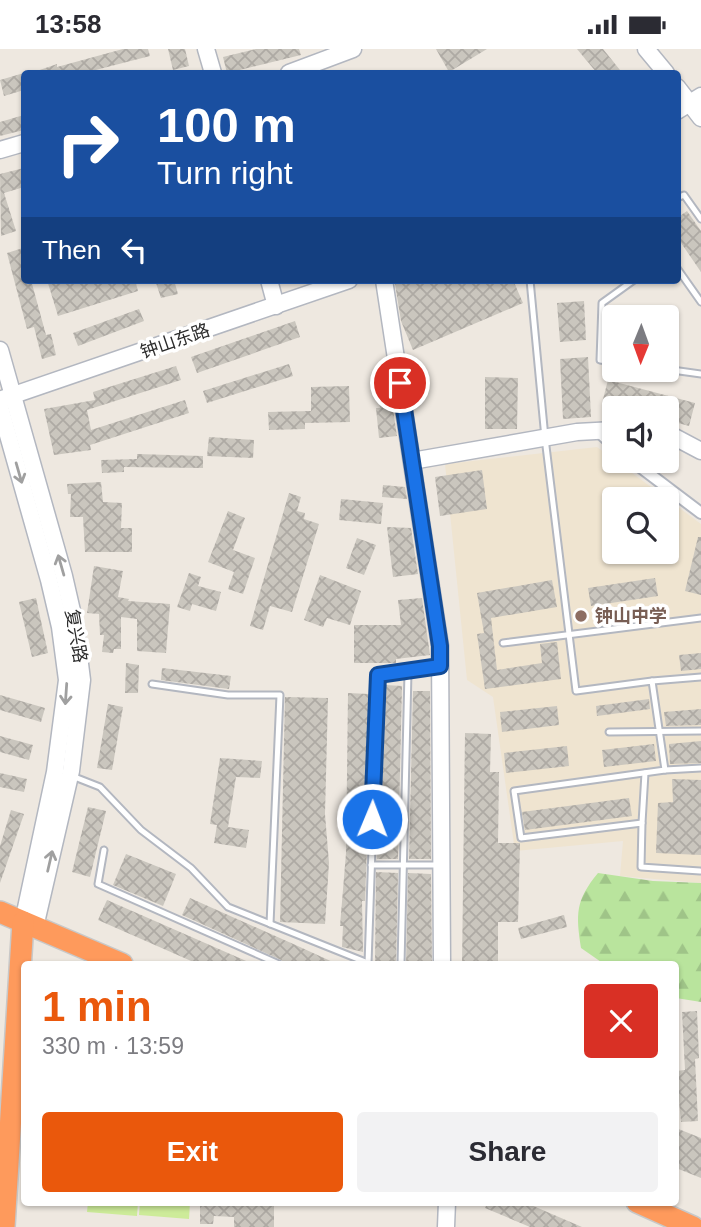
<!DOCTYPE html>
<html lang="en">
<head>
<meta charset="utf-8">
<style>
	body { margin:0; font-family:Arial,"Noto Sans SC",sans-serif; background:#f2f2f3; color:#2b2b33; height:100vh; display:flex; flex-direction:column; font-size:26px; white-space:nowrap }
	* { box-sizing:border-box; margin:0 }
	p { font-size:23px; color:#7c7c81 }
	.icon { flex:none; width:38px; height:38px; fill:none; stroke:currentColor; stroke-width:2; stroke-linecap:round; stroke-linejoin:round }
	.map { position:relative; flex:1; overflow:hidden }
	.panel { position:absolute; left:21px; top:912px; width:658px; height:245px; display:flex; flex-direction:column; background:#fff; border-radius:7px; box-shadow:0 2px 5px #0004 }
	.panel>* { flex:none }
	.banner { position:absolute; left:21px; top:21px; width:660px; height:214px; border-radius:7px; box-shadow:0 2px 5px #0004; background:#1a4fa0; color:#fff; overflow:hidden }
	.needle { width:46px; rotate:181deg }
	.controls { position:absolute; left:602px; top:256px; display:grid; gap:14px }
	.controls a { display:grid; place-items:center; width:77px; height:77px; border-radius:7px; background:#fff; box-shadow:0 2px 5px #0004; font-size:35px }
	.pin { position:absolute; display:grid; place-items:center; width:60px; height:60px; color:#fff; margin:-30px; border:4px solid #fff; border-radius:50%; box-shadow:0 2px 7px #0007 }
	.me { position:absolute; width:77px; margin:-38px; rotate:1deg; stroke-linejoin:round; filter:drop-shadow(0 0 5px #0008) }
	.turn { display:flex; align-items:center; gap:24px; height:147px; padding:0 21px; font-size:32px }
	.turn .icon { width:91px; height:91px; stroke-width:2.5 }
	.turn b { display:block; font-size:49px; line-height:60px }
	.then { display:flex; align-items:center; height:66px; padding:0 21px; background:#0003; gap:14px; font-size:26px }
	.round { display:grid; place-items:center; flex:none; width:74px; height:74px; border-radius:7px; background:#f2f2f3 }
	.head { display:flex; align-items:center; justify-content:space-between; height:119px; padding:0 21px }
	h1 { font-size:42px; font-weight:600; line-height:52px; color:#ea580c }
	.cta { display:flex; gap:14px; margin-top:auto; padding:14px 21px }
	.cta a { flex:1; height:80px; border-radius:7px; background:#ea580c; color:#fff; font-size:28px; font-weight:600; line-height:80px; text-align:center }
	.cta a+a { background:#f2f2f3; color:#2b2b33 }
	.status { display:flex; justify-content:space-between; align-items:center; height:49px; padding:0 35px; background:#fff; direction:ltr }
	.status svg { height:19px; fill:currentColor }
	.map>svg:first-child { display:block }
	.education { fill:#efe4d0; fill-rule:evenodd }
	.forest { fill:url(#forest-firs) }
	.pitch { fill:#cdeb99 }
	.building { fill:url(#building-cross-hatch) }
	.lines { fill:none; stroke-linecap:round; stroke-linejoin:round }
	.lane-casing { stroke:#b3b7c0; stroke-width:9 }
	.street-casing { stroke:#b3b7c0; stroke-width:14 }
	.secondary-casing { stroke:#b3b7c0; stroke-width:19 }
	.highway-casing { stroke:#c8c8c8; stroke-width:24 }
	.lane { stroke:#fff; stroke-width:5 }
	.street { stroke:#fff; stroke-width:10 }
	.secondary { stroke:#fff; stroke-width:16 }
	.highway { stroke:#fe9a5c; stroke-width:21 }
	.oneway { stroke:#a0a0a0 }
	.route-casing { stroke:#114b97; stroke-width:18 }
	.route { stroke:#1a73e8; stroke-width:12 }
	.education-dot { fill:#8d6e63; stroke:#fff; stroke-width:2.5 }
	.labels { text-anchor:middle; stroke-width:7; stroke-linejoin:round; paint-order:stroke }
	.street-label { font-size:18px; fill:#2d2d2d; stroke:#fff }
	.education-label { font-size:18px; font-weight:bold; fill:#785e54; stroke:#fff; text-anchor:start }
</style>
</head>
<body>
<div class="status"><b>13:58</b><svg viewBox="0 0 49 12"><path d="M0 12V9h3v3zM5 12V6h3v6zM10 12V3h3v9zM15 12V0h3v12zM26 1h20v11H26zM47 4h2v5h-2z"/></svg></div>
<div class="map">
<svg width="701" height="1178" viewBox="0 0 701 1178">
	<defs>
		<pattern id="forest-firs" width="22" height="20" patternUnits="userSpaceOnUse" patternTransform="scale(1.75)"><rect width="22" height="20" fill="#b9e49d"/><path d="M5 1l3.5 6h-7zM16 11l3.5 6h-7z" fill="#9fc488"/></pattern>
		<pattern id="building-cross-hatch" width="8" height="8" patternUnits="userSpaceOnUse" patternTransform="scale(1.75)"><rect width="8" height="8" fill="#cac6be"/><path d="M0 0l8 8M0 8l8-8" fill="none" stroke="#aeaaa4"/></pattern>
	</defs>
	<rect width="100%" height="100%" fill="#eee8e0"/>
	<!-- education -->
	<path class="education" d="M597,398l104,77v359l-81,-7 3,-35 -108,10 -22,-154 -26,-17 -22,-216zM614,450h53v52h-53z"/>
	<!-- forest -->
	<path class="forest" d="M598,824l55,8 48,2v119l-25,-4v-34h-72l-23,-16c-5,-34 -6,-47 17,-75z"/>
	<!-- pitch -->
	<g class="pitch">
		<path d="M88,1153h50l-1,14 -50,-4z"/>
		<path d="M140,1153h50l-1,17 -50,-4z"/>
	</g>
	<!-- building -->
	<g class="building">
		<path d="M123,0h25l2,7 -66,17h-53l26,-9v3z"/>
		<path d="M168,0h17l4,17 -16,4z"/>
		<path d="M256,0h43l2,6 -74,18 -4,-16z"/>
		<path d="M436,0h51l-38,23z"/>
		<path d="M577,0h26l17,21 -4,3h-19z"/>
		<path d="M24,24v17l-20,6 -4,-16z"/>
		<path d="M24,66v15l-24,6v-14z"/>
		<path d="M24,119v19l-20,6 12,38 -15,5 -1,-62z"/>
		<path d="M687,162l14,20v41l-24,-35v-19z"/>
		<path d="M23,199l1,32h7l15,55 5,-1 5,21 -14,4 -8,-32 -7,2 -20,-76z"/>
		<path d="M47,231h88l3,11 -80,25z"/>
		<path d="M155,231h19l4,14 -17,4z"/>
		<path d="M404,231h109l10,23 -110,47 -12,-29 -6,-37z"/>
		<path d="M584,252l2,39 -26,2 -3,-39z"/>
		<path d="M139,260l5,12 -66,25 -5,-13z"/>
		<path d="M295,272l5,16 -103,36 -6,-16z"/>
		<path d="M588,308l3,60 -28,2 -3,-60z"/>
		<path d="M289,315l4,12 -86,27 -4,-12z"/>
		<path d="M176,317l5,14 -94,30 4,20 94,-30 4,13 -99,32 1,5 -37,5 -10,-46 51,-9 -2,-8z"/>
		<path d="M387,319l10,68 -18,2 -3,-30h4l-5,-38z"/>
		<path d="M485,328l33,1 -1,51h-32z"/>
		<path d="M608,331l87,23 -6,23 -22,-6v-12h-47l-18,-5z"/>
		<path d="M349,337l1,36 -45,1v6l-36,1 -1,-18 43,-1v-24z"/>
		<path d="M209,388l45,3 -1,18 -46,-2z"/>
		<path d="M137,405l66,2v12l-79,-1v5l-22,1 -1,-13 36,-1z"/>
		<path d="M482,421l5,39 -47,7 -5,-39z"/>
		<path d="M101,433l2,20 19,1 -1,25h11v24h-47l-2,-35h-13l1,-23h-3l-1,-10z"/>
		<path d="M383,436l22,2 2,12 -25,-2z"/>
		<path d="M289,444l12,4 -4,14 8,2 -1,6 15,5 -27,88 -22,-6 -7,24 -13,-4z"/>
		<path d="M341,450l42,4 -2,21 -42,-4z"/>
		<path d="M228,462l17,7 -12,32 22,8 -12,36 -15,-5 6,-17 -26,-10z"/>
		<path d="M387,478l24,1 7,46 -25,3z"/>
		<path d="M698,488h3v58l-16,-4z"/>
		<path d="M357,489l19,7 -12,30 -18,-7z"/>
		<path d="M94,517l29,5 -5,26 11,2 -1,2 42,3 -4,49 -29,-2v-32l-16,-2v32h-7l-1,4 -11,-1 2,-17h-4l-1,-21 -12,-1z"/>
		<path d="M189,524l12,4 -3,9 23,6 -5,19 -24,-7 -2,7 -13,-4z"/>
		<path d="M320,526l41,16 -11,34 -23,-7 -4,9 -19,-7z"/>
		<path d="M655,529l3,18 -67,10 -3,-18z"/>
		<path d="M552,531l5,27 -66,11 6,52 45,-7 -2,-19 17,-2 4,37 -76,10 -8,-55 7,-1 -7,-40z"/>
		<path d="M36,549l12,55 -16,4 -13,-55z"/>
		<path d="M422,549l8,57 -34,4v4h-42v-38h47l-3,-25z"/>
		<path d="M701,604v16l-20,2 -2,-16z"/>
		<path d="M126,614l13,2 -1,28h-13z"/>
		<path d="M162,619l69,8 -2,13 -68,-9z"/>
		<path d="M386,636l16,1 -4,173h-21z"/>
		<path d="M413,642h17l1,168h-22z"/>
		<path d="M348,644l21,1 -1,23h3v19h-4v21h3l-5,144h-3l1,51 -21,-5 1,-21h-3l6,-73z"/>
		<path d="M0,646l45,13 -4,14 -41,-12z"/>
		<path d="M285,648l43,1 -3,116 4,49 -4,61 -45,-2z"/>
		<path d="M649,650l1,10 -53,7 -1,-10z"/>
		<path d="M108,655l15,3 -11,63 -15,-2z"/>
		<path d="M557,657l2,19 -57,7 -2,-20z"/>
		<path d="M701,660v16l-35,1 -2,-14z"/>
		<path d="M465,684l26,1 -1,38h9l-1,71h22l-2,79h-20v42h-36z"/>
		<path d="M0,687l33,9 -4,15 -29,-8z"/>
		<path d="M701,692v22l-31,1 -1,-20z"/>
		<path d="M654,695l2,17 -52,6 -2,-17z"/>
		<path d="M567,697l2,20 -63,7 -2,-20z"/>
		<path d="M220,709l42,3 -2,17 -24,-1 -8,50 21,3 -3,18 -32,-5 3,-18 -7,-1z"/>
		<path d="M0,724l27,6 -3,13 -24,-5z"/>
		<path d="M672,730l29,1v75l-45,-2 2,-50 15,-1z"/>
		<path d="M629,749l3,18 -107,14 -3,-18z"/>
		<path d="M88,758l18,4 -16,66 -18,-5z"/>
		<path d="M11,761l13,4 -24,69v-37z"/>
		<path d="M126,805l50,20 -13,32 -50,-21z"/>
		<path d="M376,823l22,1 -2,91h-21z"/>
		<path d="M408,824l23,1 1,90h-26z"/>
		<path d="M190,849l110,49 37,17h-47l-108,-49z"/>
		<path d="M107,851l146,64h-55l-100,-44z"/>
		<path d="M564,866l3,12 -46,12 -3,-11z"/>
		<path d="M697,962l2,47 -4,1 3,62 -17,1 -2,-21 -3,1v-31l9,-1 -3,-58z"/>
		<path d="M676,1079l25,10v40l-25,-10z"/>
		<path d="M200,1153h74v25h-40v-10l-20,-1 -1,8h-13z"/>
		<path d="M488,1153h36l58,25h-52l-45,-19z"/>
	</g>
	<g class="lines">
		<defs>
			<g id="lane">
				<path d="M677,149l7,-3 17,24"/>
				<path d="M677,219l24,34"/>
				<path d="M530,231l15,158 31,253 76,-10 13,89 -151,21 7,47 121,-15 -1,44 59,4"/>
				<path d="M614,313l-14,-2 2,-57 32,-23"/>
				<path d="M665,320l36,5"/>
				<path d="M503,594l198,-25"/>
				<path d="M652,632l49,-4"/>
				<path d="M152,635l76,11h52l-10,229"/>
				<path d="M609,683l92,-1"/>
				<path d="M665,721l36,-2"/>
				<path d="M72,727l28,11 41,43 50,38 37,39 140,56"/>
				<path d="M642,774l3,-50"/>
				<path d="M104,801l-6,34 181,80"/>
				<path d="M371,816h67"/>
				<path d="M368,915l10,-289 59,-9"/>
				<path d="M401,915l7,-292"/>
			</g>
			<g id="street">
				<path d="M598,382l16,15"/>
				<path d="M631,411l70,53"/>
			</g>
			<g id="secondary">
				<path d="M206,0l7,24"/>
				<path d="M646,0l20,24"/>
				<path d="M289,24l64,-24"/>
				<path d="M677,38l24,31"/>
				<path d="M677,62l24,-15"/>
				<path d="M0,101l24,-7"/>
				<path d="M269,231l7,26"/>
				<path d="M384,231l56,366 2,318"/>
				<path d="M0,301l64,226 11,48 7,56 -11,91 -36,156"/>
				<path d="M2,350l347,-119"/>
				<path d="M0,358l49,173 11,47 7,53 -12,92 -32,150"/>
				<path d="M667,384l34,18"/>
				<path d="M412,412l165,-29 37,-2"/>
				<path d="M446,1178l1,-25"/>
			</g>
			<g id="highway">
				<path d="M0,863l122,52"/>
				<path d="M637,1153l56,25"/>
				<path d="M4,1178l19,-305"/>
			</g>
		</defs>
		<!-- lane casing -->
		<use href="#lane" class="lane-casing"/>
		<!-- street casing -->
		<use href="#street" class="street-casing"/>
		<!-- secondary casing -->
		<use href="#secondary" class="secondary-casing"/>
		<!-- highway casing -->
		<use href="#highway" class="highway-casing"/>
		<!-- lane -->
		<use href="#lane" class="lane"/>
		<!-- street -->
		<use href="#street" class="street"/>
		<!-- secondary -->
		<use href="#secondary" class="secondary"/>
		<!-- highway -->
		<use href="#highway" class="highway"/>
	</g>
	<!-- one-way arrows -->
	<defs><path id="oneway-shaft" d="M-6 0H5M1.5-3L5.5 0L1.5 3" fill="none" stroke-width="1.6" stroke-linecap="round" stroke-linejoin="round" transform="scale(1.75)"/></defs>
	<g class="oneway">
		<use href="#oneway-shaft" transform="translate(19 424) rotate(74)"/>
		<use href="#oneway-shaft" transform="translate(61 516) rotate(-106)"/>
		<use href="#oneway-shaft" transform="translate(66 645) rotate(94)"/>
		<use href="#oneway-shaft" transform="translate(50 812) rotate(-77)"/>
	</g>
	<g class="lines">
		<defs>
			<path id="route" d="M372,770l6,-144 62,-9v-20l-40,-263"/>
		</defs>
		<!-- route casing -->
		<use href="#route" class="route-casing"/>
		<!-- route -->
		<use href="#route" class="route"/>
	</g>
	<!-- markers -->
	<circle class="education-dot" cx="581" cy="567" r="7"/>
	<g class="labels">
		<!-- street labels -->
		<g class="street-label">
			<text transform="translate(175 292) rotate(-19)" y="6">钟山东路</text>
			<text transform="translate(76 587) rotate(80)" y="6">复兴路</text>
		</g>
		<!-- education labels -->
		<g class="education-label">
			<text x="595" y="573">钟山中学</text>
		</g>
	</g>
</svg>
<div class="controls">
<a><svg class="needle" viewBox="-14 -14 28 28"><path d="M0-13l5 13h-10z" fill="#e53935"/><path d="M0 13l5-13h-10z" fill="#7c7c81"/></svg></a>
<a><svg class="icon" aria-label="sound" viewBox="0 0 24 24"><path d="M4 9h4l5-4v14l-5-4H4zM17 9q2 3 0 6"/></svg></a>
<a><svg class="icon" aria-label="search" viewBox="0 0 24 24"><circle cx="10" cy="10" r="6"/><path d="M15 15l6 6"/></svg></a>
</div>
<div class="pin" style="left:400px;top:334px;background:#d93025"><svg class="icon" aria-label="arrive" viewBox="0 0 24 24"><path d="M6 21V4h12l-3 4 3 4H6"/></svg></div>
<svg class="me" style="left:372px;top:770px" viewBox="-20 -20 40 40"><circle r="17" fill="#1a73e8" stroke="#fff" stroke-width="3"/><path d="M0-11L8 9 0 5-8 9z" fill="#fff"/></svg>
<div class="banner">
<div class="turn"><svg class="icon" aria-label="right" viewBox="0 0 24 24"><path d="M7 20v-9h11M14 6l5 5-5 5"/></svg><div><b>100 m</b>Turn right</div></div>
<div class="then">Then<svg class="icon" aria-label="left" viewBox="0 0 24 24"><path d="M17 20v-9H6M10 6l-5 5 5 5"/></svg></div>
</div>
<section class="panel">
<div class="head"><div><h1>1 min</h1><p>330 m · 13:59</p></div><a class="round" style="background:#d93025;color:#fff"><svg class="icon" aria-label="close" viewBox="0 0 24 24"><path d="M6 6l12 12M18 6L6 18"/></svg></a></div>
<div class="cta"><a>Exit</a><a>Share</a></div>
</section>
</div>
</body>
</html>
